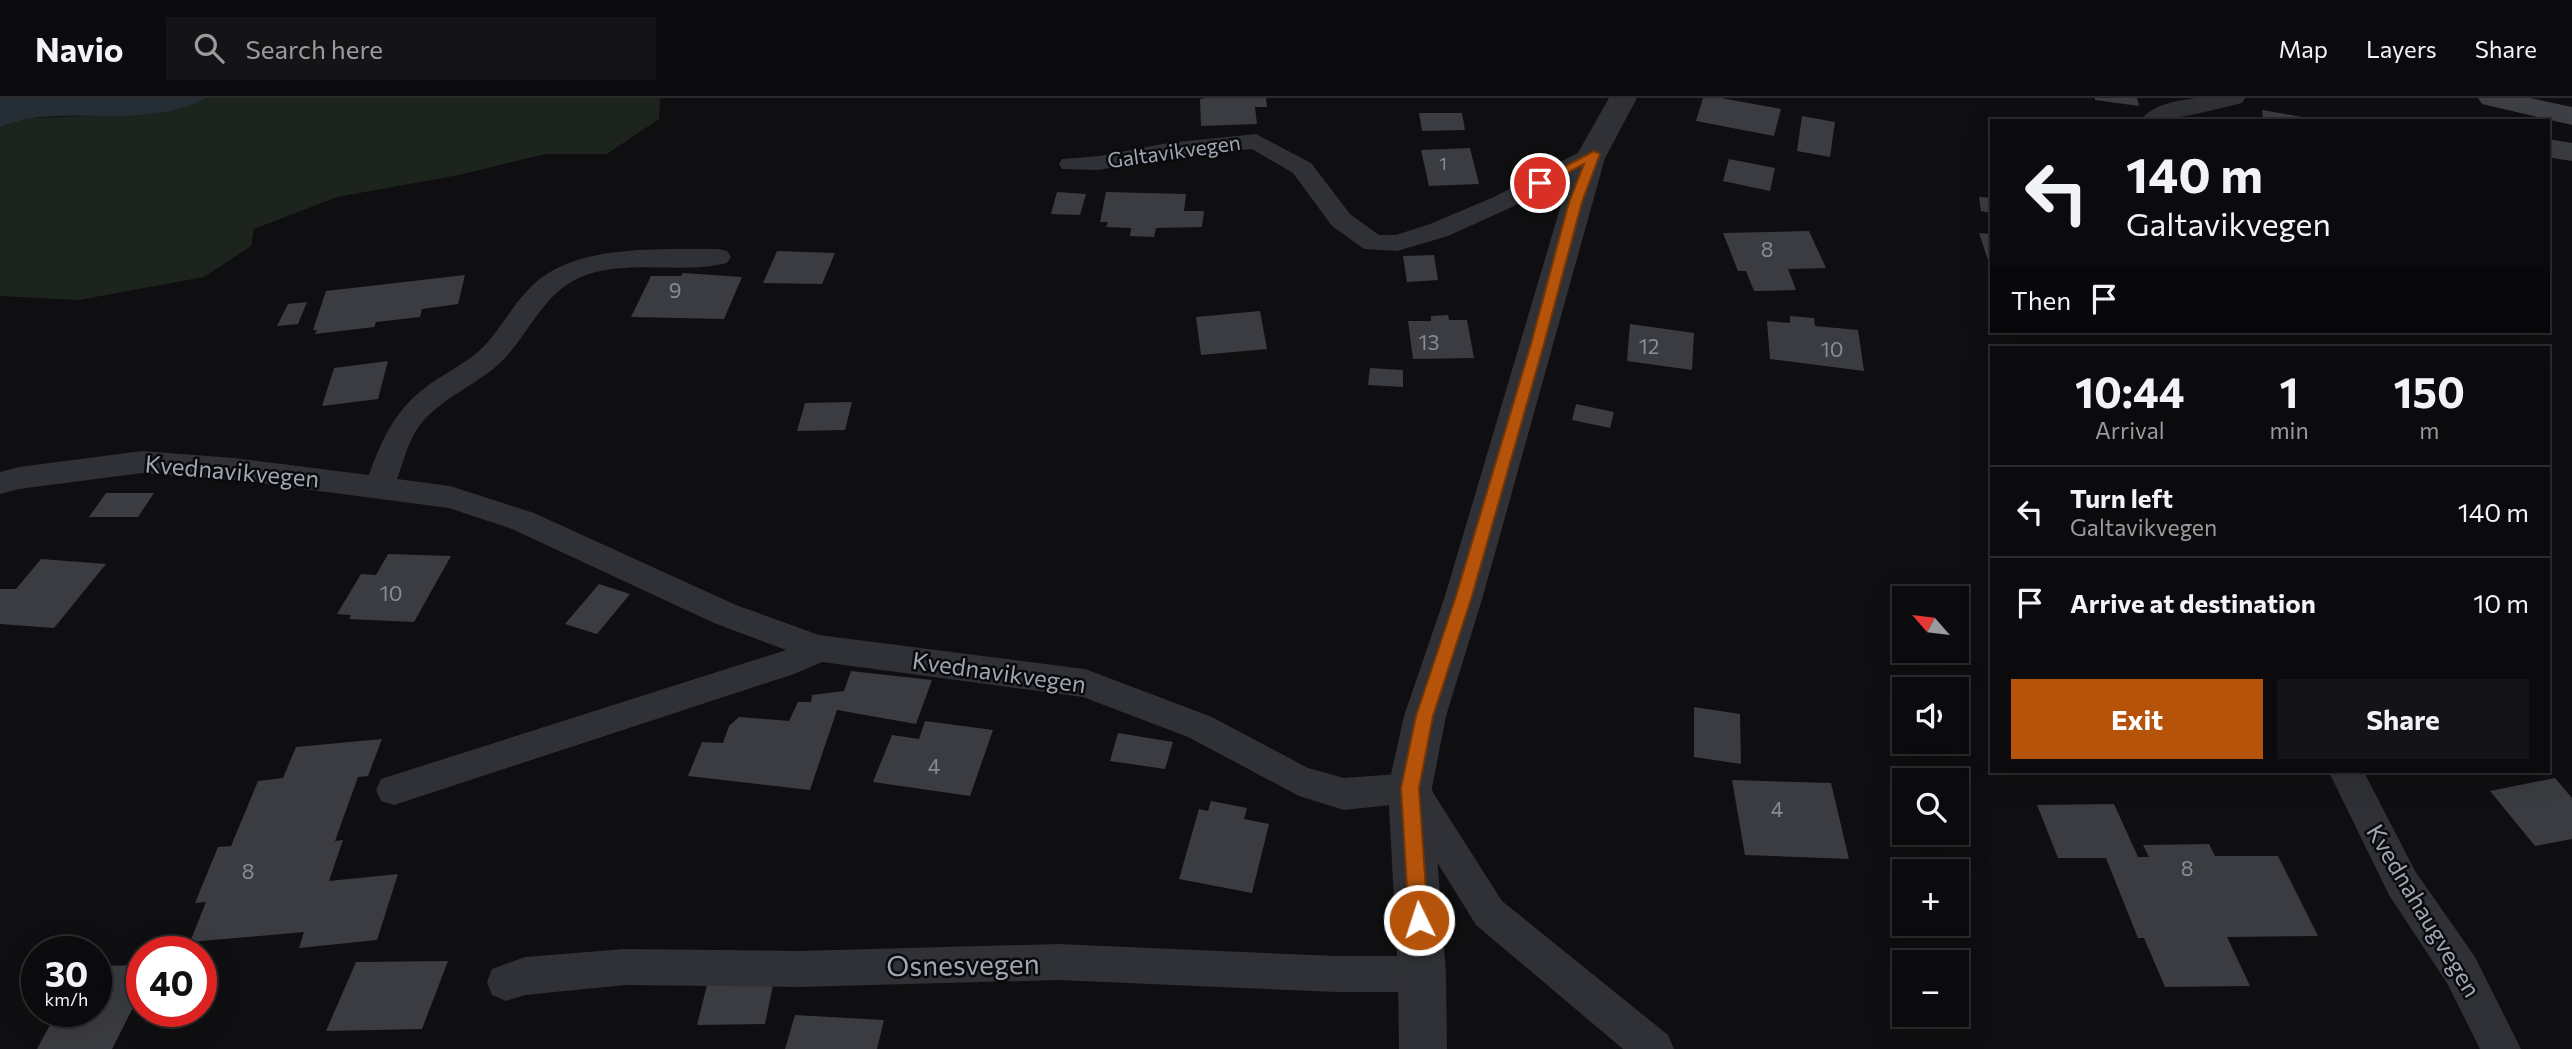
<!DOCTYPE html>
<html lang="en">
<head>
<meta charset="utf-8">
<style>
	body { margin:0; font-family:Commissioner,sans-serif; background:#141416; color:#f1f3f6; height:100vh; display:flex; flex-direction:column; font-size:26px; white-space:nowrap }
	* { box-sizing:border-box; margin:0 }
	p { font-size:23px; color:#9a9b9d }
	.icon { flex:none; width:38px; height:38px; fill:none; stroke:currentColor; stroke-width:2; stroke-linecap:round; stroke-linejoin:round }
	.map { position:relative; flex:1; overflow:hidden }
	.drawer { position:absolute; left:1990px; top:248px; width:560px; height:427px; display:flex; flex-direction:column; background:#0b0b0d; border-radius:0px; box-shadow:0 7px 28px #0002,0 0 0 2px #2b2b2e }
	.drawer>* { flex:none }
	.top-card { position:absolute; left:1990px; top:21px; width:560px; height:214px; border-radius:0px; box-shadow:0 7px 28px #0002,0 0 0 2px #2b2b2e; background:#0b0b0d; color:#f1f3f6; overflow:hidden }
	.needle { width:46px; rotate:298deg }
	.buttons { position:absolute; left:1892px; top:488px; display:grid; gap:14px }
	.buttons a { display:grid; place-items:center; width:77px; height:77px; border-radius:0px; background:#0b0b0d; box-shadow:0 7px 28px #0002,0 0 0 2px #2b2b2e; font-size:35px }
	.speed { position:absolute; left:21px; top:838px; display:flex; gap:14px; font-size:35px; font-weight:700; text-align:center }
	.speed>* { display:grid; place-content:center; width:91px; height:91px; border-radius:50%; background:#0b0b0d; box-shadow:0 7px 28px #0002,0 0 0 2px #2b2b2e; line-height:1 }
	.speed small { font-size:18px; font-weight:400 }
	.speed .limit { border:10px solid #d22; background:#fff; color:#111 }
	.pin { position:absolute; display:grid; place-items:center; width:60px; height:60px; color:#fff; margin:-30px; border:4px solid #fff; border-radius:50%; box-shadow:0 2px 7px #0007 }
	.me { position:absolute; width:77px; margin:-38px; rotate:356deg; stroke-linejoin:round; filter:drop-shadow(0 0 5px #0008) }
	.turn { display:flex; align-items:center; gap:24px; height:147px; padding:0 21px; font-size:32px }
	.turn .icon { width:91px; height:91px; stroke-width:2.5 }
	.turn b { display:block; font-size:49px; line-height:60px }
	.then { display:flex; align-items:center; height:66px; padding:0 21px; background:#0003; gap:14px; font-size:26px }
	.eta { display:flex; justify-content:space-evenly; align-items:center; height:119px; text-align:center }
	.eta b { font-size:42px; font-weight:700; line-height:49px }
	.cta { display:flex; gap:14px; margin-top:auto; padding:14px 21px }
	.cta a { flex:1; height:80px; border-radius:0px; background:#b45309; color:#fff; font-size:28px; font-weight:700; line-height:80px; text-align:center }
	.cta a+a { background:#141416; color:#f1f3f6 }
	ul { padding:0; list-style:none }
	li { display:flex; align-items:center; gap:21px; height:91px; padding:0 21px; border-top:2px solid #2b2b2e }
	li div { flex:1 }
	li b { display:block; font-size:26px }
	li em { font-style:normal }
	header { display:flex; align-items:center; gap:42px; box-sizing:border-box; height:98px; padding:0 35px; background:#0b0b0d; border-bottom:2px solid #2b2b2e }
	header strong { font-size:33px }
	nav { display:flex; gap:38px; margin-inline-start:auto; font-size:24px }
	.search { width:490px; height:63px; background:#141416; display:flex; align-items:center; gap:18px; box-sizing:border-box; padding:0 24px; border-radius:0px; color:#9a9b9d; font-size:26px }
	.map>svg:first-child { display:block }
	.green { fill:#1c241d }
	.water { fill:#252e35 }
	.building { fill:#3b3c41 }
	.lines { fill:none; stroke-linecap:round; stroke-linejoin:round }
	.service { fill:#303136; fill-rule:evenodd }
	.tertiary { fill:#303136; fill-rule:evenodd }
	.secondary { fill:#3e4046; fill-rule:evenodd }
	.route { fill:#b45309; stroke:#753606; stroke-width:2 }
	.labels { text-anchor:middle; stroke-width:5; stroke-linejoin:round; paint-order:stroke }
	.far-number-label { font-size:18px; fill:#868b96 }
	.far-street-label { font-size:21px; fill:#9fa5b3; stroke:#0a0a0c }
	.number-label { font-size:21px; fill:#868b96 }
	.street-label { font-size:24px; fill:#9fa5b3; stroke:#0a0a0c }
	.near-street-label { font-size:28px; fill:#9fa5b3; stroke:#0a0a0c }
</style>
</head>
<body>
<header>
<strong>Navio</strong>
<div class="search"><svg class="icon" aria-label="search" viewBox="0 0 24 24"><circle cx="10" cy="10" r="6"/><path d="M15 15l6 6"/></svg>Search here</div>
<nav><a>Map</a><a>Layers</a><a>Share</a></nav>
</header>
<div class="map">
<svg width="2572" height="951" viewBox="0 0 2572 951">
	<rect width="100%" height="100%" fill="#0f0f11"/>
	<!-- green -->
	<path class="green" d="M206,0h454l-1,21 -52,35h-62l-86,21 -122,22 -83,32 -3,17 -47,31 -125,23 -79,-4v-169l30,-9 113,-4z"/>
	<!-- water -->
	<path class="water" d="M0,0h206c-52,28 -118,13 -174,20 -11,2 -22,6 -32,9z"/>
	<!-- building -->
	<g class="building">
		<path d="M1206,0h60l1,9h-12l2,17 -56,2 -1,-27z"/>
		<path d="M1703,0h18l60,11 -7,27 -78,-15z"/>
		<path d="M2095,0h42l2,8 -44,-6z"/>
		<path d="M2262,12l51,9v2h-50z"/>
		<path d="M1419,15h43l3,17 -43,1z"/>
		<path d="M1802,18l33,6 -5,35 -33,-6z"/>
		<path d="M2548,41l24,4v18l-20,-3z"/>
		<path d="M1470,50l9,36 -50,2 -8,-36z"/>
		<path d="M1729,61l46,9 -5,23 -47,-10z"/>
		<path d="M1057,94l29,2 -6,21 -29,-1z"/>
		<path d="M1106,94l80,2 -2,17h20l-2,16 -46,1 -2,9 -24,-1 1,-8 -25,-1 2,-5h-8z"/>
		<path d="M1979,99l13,1v15l-11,-2z"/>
		<path d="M1809,133l17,37 -38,1 8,21 -42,1 -8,-20h-8l-15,-38z"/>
		<path d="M1979,135l13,1v26h-4z"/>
		<path d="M777,153l58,2 -13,31 -59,-1z"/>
		<path d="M1434,157l4,25 -31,2 -4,-26z"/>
		<path d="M683,175l59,4 -18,42 -93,-2 20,-41h30z"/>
		<path d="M465,177l-7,29 -36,5 -2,8 -44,5 -2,5 -59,7 2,-4h-4l13,-39z"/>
		<path d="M307,204l-9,22 -21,2 11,-22z"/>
		<path d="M1260,213l7,38 -66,6 -5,-38z"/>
		<path d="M1448,217l1,5h18l7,38 -61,1 -5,-38h23v-5z"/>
		<path d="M1790,218l24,2 1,8 43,4 6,41 -94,-12 -3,-38 23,2z"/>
		<path d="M1630,226l64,9 -2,37 -65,-9z"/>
		<path d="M388,263l-10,38 -56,7 12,-38z"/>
		<path d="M1370,270l33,2v17l-35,-2z"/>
		<path d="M852,304l-7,28 -48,1 8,-28z"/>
		<path d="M1576,306l38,8 -4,16 -38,-8z"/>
		<path d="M106,395h48l-16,24h-49z"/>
		<path d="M388,456l63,2 -37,66 -65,-3 2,-4 -14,-1 24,-40 15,1z"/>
		<path d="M41,461l65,5 -52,64 -54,-4v-35h16z"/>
		<path d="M599,486l31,10 -33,40 -32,-10z"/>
		<path d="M851,573l81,9 -16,44 -79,-14 -27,80 -122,-14 14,-34 21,1 6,-17 10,-9 50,4 9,-19h13l1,-7 32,-4z"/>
		<path d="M1694,609l46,7 1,50 -47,-7z"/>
		<path d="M925,623l68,9 -23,66 -97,-14 19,-47 27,4z"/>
		<path d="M1118,635l55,9 -8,27 -55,-8z"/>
		<path d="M382,641l-14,37 -10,1 -23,64 8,-1 -14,41 69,-7 -21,66 -78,8 5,-16 -114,10 16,-40 -11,1 23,-56 13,-1 27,-65 25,-3 13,-31z"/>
		<path d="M2555,680l17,20v41l-37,7 -45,-55z"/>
		<path d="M1732,682l99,3 18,76 -104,-4z"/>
		<path d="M1211,703l36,7 -3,11 25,5 -17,69 -73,-14 20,-70 9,2z"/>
		<path d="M2114,706l24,53h11l-6,-12 66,-1 6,12h63l40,80 -91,1 23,49 -85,1 -21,-49h-6l-32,-80h-48l-21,-53z"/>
		<path d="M448,863l-26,68 -96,2 30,-69z"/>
		<path d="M142,867v25l-30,59h-75l20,-37h39v-46z"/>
		<path d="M774,882l-9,44 -68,1 11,-44z"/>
		<path d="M795,917l89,5 -7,29h-92z"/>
	</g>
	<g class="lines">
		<!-- service -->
		<g class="service">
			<path d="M2196,0h49l-3,5c-33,8 -70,18 -102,18 12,-17 37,-20 56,-23z"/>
			<path d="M1256,36l55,29 39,51 29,21h17l34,-11 64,-27 91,-48 8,-2 8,2 4,5 -4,5 -89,48 -64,29 -51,15 -33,-2 -32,-23 -39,-53 -41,-24 -84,8 -69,13 -37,-1 -3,-5 3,-5 37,-3 69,-13z"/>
			<path d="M718,151l9,2 4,6 -4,6c-42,11 -93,-3 -138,11 -45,14 -58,59 -89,89 -25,23 -59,35 -80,62 -12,15 -16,36 -23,54l53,7 84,27 202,92 83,30 266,34 127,48 96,51 36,10 66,-5 13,4 79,124 166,134 6,14h-51l-147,-124 -75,-121 -57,6 -45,-14 -111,-59 -105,-40 -261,-35 -28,12 -400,131 -13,-4 -5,-11 5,-11 405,-129 -72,-27 -202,-94 -63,-21 -215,-28 -92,-7 -123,16 -19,5v-22l19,-5 123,-16 92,7 135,17c13,-37 28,-68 61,-91 16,-11 34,-20 49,-33 21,-19 33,-47 54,-66 43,-42 129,-35 185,-36z"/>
			<path d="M2329,674h35l51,99 60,86 46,92h-41l-33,-66 -58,-88z"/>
			<path d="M1058,846l278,12h86l14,5 5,13 -5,13 -14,5h-86l-278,-12 -260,7 -173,-2 -100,10 -19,6 -14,-6 -5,-13 5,-13 33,-12 100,-8 173,2z"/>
		</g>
		<!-- tertiary -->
		<path class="tertiary" d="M1609,0h28l-32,60 -122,438 -37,120 -14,72 14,186 1,75h-48l-1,-75 -10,-186 16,-72 41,-120 130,-438z"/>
		<!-- secondary -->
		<path class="secondary" d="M2478,0h52l42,9v18l-90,-21z"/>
	</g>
	<!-- route -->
	<path class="route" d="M1594,53l6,3 -18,48 -38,142 -72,252 -39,120 -14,72 9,132 -2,7 -7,2 -7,-2 -3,-7 -8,-132 15,-72 40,-120 75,-252 38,-142 15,-38 -39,21 -5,1 -6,-3z"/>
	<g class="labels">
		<!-- far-number labels -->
		<g class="far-number-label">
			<text x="1443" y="72">1</text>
		</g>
		<!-- far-street labels -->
		<g class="far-street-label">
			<text transform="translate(1174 54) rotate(-8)" y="7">Galtavikvegen</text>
		</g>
		<!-- number labels -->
		<g class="number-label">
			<text x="1767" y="159">8</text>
			<text x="675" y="200">9</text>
			<text x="1429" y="252">13</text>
			<text x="1649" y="256">12</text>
			<text x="1832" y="259">10</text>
			<text x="391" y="503">10</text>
			<text x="934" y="676">4</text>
			<text x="1777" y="719">4</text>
			<text x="2187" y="778">8</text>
			<text x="248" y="781">8</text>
		</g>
		<!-- street labels -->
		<g class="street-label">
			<text transform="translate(232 374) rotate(5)" y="8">Kvednavikvegen</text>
			<text transform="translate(999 575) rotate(8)" y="8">Kvednavikvegen</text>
			<text transform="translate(2423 813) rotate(59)" y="8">Kvednahaugvegen</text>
		</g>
		<!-- near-street labels -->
		<g class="near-street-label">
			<text transform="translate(963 867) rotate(-1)" y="10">Osnesvegen</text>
		</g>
	</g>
</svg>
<div class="buttons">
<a><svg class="needle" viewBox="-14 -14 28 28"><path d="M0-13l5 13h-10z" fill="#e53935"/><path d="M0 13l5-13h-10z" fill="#9a9b9d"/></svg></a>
<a><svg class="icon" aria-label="sound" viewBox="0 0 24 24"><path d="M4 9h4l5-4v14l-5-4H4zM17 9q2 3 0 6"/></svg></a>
<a><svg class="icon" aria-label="search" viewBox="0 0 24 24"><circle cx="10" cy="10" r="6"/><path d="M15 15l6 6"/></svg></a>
<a>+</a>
<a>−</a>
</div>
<div class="speed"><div>30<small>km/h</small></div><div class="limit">40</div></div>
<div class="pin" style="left:1540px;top:85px;background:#d93025"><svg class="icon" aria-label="arrive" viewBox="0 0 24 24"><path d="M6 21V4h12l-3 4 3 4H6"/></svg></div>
<svg class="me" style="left:1419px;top:822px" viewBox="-20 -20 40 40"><circle r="17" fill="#b45309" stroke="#fff" stroke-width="3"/><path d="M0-11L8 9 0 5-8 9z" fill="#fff"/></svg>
<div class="top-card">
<div class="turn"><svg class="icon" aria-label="left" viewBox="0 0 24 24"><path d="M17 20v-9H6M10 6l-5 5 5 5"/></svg><div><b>140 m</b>Galtavikvegen</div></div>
<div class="then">Then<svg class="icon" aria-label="arrive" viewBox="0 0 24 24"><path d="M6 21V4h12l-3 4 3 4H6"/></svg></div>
</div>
<section class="drawer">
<div class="eta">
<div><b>10:44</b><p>Arrival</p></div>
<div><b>1</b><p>min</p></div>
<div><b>150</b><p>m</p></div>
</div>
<ul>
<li><svg class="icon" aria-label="left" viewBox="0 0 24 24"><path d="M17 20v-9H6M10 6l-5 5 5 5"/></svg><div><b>Turn left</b><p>Galtavikvegen</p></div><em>140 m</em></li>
<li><svg class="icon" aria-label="arrive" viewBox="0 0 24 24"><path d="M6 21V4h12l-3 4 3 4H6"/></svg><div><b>Arrive at destination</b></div><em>10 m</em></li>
</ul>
<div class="cta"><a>Exit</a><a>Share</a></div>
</section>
</div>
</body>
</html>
